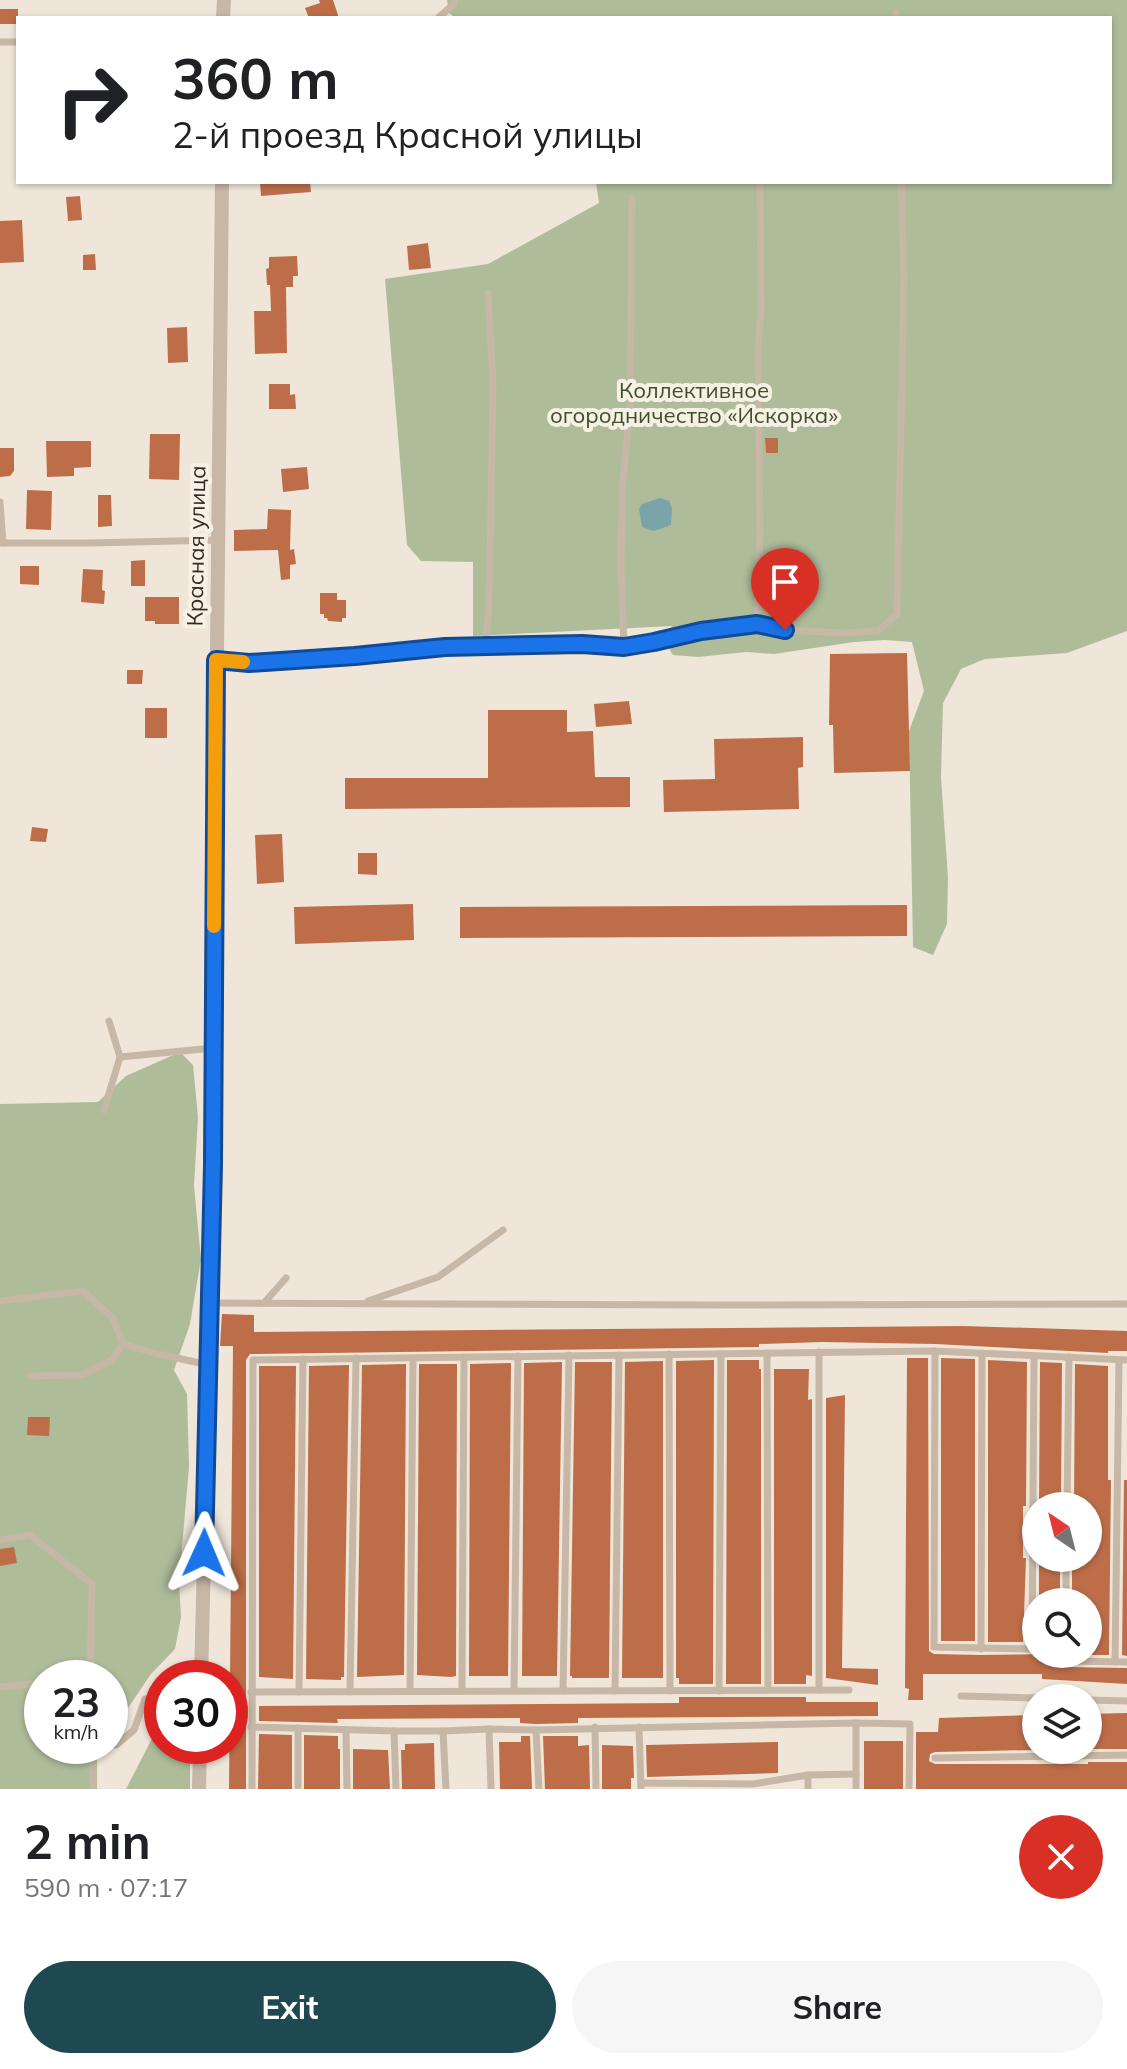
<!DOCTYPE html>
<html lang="en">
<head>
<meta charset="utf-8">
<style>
	body { margin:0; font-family:Mulish,sans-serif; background:#f6f6f6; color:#202124; height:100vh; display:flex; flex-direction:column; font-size:30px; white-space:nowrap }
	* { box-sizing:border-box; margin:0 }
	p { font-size:26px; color:#757577 }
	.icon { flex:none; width:44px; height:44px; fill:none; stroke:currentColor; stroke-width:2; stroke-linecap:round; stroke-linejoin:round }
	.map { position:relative; height:1789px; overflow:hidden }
	.drawer { display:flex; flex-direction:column; background:#fff; flex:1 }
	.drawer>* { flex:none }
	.hud { position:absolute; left:16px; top:16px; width:1096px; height:168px; border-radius:0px; box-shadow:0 2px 6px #0004; background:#fff; color:#202124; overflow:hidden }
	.needle { width:52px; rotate:325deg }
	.fabs { position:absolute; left:1022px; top:1492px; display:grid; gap:16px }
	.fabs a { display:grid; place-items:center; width:80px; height:80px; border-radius:50%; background:#fff; box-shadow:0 2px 6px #0004; font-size:40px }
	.speed { position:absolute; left:24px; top:1660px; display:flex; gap:16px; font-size:40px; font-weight:700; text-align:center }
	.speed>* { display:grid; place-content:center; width:104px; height:104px; border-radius:50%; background:#fff; box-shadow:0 2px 6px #0004; line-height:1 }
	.speed small { font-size:20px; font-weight:400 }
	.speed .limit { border:12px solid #d22; background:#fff; color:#111 }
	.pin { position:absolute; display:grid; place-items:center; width:68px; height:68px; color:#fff; margin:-82px -34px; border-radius:50% 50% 50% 0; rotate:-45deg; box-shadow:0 0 8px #0007 }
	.pin .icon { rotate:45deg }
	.me { position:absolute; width:88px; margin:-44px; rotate:1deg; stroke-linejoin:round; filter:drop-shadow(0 0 6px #0008) }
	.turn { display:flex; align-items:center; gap:28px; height:168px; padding:0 24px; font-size:36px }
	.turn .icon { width:104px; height:104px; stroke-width:2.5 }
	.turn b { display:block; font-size:56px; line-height:68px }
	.round { display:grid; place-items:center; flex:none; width:84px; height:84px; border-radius:42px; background:#f6f6f6 }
	.summary { display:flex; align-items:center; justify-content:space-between; height:136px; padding:0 24px }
	h1 { font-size:48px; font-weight:700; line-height:60px }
	.button { display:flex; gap:16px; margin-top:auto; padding:16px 24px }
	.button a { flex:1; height:92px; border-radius:48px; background:#1f4950; color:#fff; font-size:32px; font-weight:700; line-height:92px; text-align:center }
	.button a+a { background:#f6f6f6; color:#202124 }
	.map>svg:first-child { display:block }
	.green { fill:#aebc9a }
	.water { fill:#7aa4aa }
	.building { fill:#bd6e49 }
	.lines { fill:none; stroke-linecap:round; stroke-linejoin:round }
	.service { stroke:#c6b7a6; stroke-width:7 }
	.minor { stroke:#c6b7a6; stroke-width:14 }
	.route-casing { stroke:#114b97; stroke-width:20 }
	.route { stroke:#1a73e8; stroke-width:14 }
	.slow { stroke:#f59e0b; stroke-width:14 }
	.labels { text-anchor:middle; stroke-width:8; stroke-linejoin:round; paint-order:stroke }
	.park-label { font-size:22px; fill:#3f4f2c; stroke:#f7f0e4 }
	.street-label { font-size:22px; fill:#322b26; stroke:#f7f0e4 }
</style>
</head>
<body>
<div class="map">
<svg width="1127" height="1789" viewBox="0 0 1127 1789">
	<rect width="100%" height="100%" fill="#efe6d9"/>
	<!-- green -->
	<g class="green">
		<path d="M447,0h680v631l-60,22 -82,6 -24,10 -18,34 -2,74 7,101 -1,46 -14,31 -20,-8 -4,-216 15,-40 -12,-49 -27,-2 -31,2 -80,12 -28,-2 -48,5 -25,-2c-8,-13 -7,-18 -1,-29l-199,10v-74l-52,-1 -14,-16 -22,-266 103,-15 111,-61 -3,-21h514v-164h-654l-7,-5z"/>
		<path d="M180,1052l13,13 5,52 -4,69 7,73 -11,65 -16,46 13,24 2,73 -10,114 2,36 -6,32 -24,25 -25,37 -12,12 -4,-1v-44h-68v68h55v43h-97v-685l98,-2 28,-26z"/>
		<path d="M162,1725v21h28v43h-64l32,-62z"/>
	</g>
	<!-- water -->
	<path class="water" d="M660,498l9,3 3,7 -1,17 -17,6 -12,-4 -3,-18 3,-5z"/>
	<!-- building -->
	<g class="building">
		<path d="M319,0h14l6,18h-30l-4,-10 15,-5z"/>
		<rect x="0" y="9" width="18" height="15"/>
		<path d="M260,182h50l1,10 -50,4z"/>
		<path d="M80,196l2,24 -14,1 -2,-24z"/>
		<path d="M22,220l2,42 -24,1v-42z"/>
		<path d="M428,243l3,25 -22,2 -2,-24z"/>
		<path d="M95,254l1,16h-13v-15z"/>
		<path d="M297,256l1,20h-5v11h-7l1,66 -32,1 -1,-43h17l-1,-26h-3l-1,-16 3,-1v-11z"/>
		<path d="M187,327l1,35 -20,1 -1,-35z"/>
		<path d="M269,384h21v11l5,-1 1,15h-27z"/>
		<path d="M150,434h30l-1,46 -30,-1z"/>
		<path d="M765,438h13v15h-12z"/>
		<path d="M46,441h45v26l-17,1v8l-27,1z"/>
		<path d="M0,448h14v23l-4,5 -10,1z"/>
		<path d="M307,467l2,22 -26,3 -2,-23z"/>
		<path d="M27,490l25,1 -1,39 -25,-1z"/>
		<path d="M98,495h13l1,31 -14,1z"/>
		<path d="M268,509l23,1 -1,40 4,-1 2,15 -6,1v14l-9,1 -3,-30 -44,1v-21l33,-1z"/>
		<path d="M145,560v26h-14v-25z"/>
		<path d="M20,566h19v19l-19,-1z"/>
		<path d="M83,569l20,1 -1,20 3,1 -1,13 -23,-2z"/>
		<path d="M320,593h17v7h9v18h-4v4l-14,-1 -1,-3h-3v-4h-4z"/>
		<path d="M145,597h34v27h-24v-3h-10z"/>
		<path d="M907,653l3,118 -76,2 -1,-48h-4l1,-71z"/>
		<path d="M127,670h16l-1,14h-15z"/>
		<path d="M629,701l3,23 -36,3 -2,-23z"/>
		<rect x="145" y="708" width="22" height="30"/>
		<path d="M488,710h79v22l26,-1 2,46h35v30l-285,2v-31h143z"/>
		<path d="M803,737v30l-5,1 1,41 -135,3 -1,-32 52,-1 -1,-40z"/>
		<path d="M32,827l16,2 -2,13 -16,-1z"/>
		<path d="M282,834l2,48 -27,2 -2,-49z"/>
		<path d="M358,853h19v22l-19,-1z"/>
		<path d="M413,904l1,36 -119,4 -1,-37z"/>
		<path d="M907,905v31l-447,2v-31z"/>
		<path d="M222,1314l32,1v17l709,-6 164,5v20h-19v2l-173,-9 -113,-2 -63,2v3l-509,7 -4,6v429h-17l4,-443h-13z"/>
		<path d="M907,1358h21l1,293 5,3 46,1 78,-1 1,10 5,3 63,1v16l-85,-5v-5h-119v26h-15l1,-11 -4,-1z"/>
		<path d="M941,1358l34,1v282h-34z"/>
		<path d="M714,1360l-1,324h-34v-6h-3v-317z"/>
		<path d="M727,1360h32v9h2v315h-35z"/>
		<path d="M988,1360l39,2 -1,144h-3v52h3l-3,84h-35z"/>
		<path d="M663,1361v317h-41l3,-316z"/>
		<path d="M562,1362l-5,314h-35l2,-313z"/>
		<path d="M575,1362h37l-3,316h-37v-2h-2z"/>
		<path d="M1040,1362l22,1 -1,143h-22z"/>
		<path d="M511,1363l-3,313h-39l1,-312z"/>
		<path d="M406,1364l-2,311 -47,2 5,-312z"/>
		<path d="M419,1364h38l-1,312 -5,1 -34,-2z"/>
		<path d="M1075,1364l33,2v114h3l-2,175h-37l16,-1v-52h-16v-44h16v-52h-14z"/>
		<path d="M349,1365l-5,312h-3v3l-35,-1 3,-313z"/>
		<path d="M259,1366h37l-3,313 -34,-2z"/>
		<path d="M774,1369h35l-1,31 4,-1v277l-6,-1v9h-32z"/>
		<path d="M845,1395l-3,273 36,1v16l-52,-7v-280z"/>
		<path d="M28,1417h22l-1,19 -22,-1z"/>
		<path d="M1124,1480h3v176l-5,-1z"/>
		<path d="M14,1547l3,16 -17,3v-17z"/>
		<rect x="1039" y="1558" width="21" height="44"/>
		<path d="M679,1697h127v5h72v14l-300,2v5l-42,1 -16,-1v-5l-183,1 1,4 -79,-2v-15l420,-3z"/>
		<path d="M1127,1713v36h-39v-35z"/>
		<path d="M1036,1715v35l-101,2 -5,2 -1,7 6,3h153v-2h39v27h-211v-57h22l1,-14z"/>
		<path d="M259,1734l33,1v54h-34z"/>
		<path d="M304,1735l34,1v13h2v40h-36z"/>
		<path d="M521,1736h9l2,53h-32l-1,-47h22z"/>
		<path d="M543,1736h35v10l11,-1 1,44h-45z"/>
		<rect x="864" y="1741" width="39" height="48"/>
		<path d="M778,1742v31l-131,4 -1,-32z"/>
		<path d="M434,1743l1,46h-33l-1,-39h4v-6z"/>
		<path d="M602,1745l31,1 1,32h-3v11h-29z"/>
		<path d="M353,1749l35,1 2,39h-37z"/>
	</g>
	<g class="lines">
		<!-- service -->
		<g class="service">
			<path d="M896,13v5"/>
			<path d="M438,18l16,-14 1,-4"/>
			<path d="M0,42h18"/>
			<path d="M0,502l3,41"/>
			<path d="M0,543h90l128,-3"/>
			<path d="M757,624l3,-91 -2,-183 3,-41 -1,-127"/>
			<path d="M484,646l4,-26 2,-53 3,-186 -5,-88"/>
			<path d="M624,647l-3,-79 1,-78 8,-81 2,-211"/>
			<path d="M216,660l33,3 106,-7 90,-9 137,-3 42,3 30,-5 47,-11 56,-7 28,6 58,3 35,-2 19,-17 7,-337 -3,-95"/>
			<path d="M120,1057l93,-9"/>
			<path d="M104,1110l16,-53 -11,-36"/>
			<path d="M0,1301l83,-10 30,27 10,26 -11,16 -30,15 -51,1"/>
			<path d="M368,1301l70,-24 65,-47"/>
			<path d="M214,1303l504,2 409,-1"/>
			<path d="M264,1303l22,-25"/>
			<path d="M123,1344l35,10 51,11"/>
			<path d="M935,1351l-1,296 98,2 2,-293"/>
			<path d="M767,1353l1,337"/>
			<path d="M669,1354l1,337"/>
			<path d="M1067,1506l2,-149"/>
			<path d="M0,1540l30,-5 62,49 -2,94"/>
			<path d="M1066,1602v-44"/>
			<path d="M981,1649l1,-296"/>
			<path d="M1065,1654v7l62,1"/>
			<path d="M1115,1662l4,-302"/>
			<path d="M0,1687l42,-4"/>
			<path d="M819,1690v-338"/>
			<path d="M410,1691l3,-333"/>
			<path d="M462,1691l2,-334"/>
			<path d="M514,1691l4,-335"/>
			<path d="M563,1691l6,-336"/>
			<path d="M615,1691l4,-336"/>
			<path d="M719,1691l2,-337"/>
			<path d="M251,1692l598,-2"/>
			<path d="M299,1692l4,-333"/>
			<path d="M350,1692l6,-334"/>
			<path d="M961,1696l75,2"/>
			<path d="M1088,1700l39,1"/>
			<path d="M251,1727l143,4h49l46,-2 47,1 320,-7 54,1 -1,65"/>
			<path d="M595,1727l1,62"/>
			<path d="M639,1727l2,62"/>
			<path d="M298,1728v61"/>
			<path d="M489,1729l2,60"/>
			<path d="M346,1730l1,59"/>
			<path d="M536,1730l3,59"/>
			<path d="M394,1731l2,58"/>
			<path d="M443,1731l3,58"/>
			<path d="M110,1742l6,3 18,-15 11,-31h17"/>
			<path d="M92,1746l1,43"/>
			<path d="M935,1758l192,-3"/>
			<path d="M641,1783l112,1 55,-9 48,-1"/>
			<path d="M252,1789l1,-429 682,-9 192,9"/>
			<path d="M808,1789v-14"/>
			<path d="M856,1789v-66"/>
		</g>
		<!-- minor -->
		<g class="minor">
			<path d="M223,18l1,-18"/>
			<path d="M201,1678c4,-170 9,-341 12,-511 4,-328 3,-657 9,-985"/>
			<path d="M199,1789l1,-43"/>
		</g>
	</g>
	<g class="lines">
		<defs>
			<path id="route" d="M204,1553l9,-388 3,-505 33,3 106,-7 90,-9 137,-3 42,3 30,-5 47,-11 56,-7 28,6"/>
		</defs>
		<!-- route casing -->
		<use href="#route" class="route-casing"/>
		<!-- route -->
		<use href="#route" class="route"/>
		<!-- slow -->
		<path class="slow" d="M214,926l2,-266 27,2"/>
	</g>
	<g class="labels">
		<!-- park labels -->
		<g class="park-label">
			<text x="694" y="398">Коллективное<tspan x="694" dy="25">огородничество «Искорка»</tspan></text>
		</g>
		<!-- street labels -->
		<g class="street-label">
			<text transform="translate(196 546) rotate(-89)" y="8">Красная улица</text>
		</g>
	</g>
</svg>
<div class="fabs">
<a><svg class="needle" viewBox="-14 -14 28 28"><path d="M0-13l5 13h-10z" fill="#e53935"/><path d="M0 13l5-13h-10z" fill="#757577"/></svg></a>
<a><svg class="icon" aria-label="search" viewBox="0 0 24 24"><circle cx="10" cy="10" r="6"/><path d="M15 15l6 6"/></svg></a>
<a><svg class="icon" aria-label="layers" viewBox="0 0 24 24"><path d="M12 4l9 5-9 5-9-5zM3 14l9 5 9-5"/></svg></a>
</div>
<div class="speed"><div>23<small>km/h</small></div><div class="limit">30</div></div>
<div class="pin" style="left:785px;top:630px;background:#d93025"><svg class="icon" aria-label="arrive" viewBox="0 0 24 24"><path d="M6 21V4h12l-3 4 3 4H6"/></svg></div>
<svg class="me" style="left:204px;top:1553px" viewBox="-20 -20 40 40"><path d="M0-17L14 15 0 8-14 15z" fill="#1a73e8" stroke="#fff" stroke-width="4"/></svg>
<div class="hud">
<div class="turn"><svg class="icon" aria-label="right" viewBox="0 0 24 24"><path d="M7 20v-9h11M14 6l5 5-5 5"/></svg><div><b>360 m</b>2-й проезд Красной улицы</div></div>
</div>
</div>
<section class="drawer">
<div class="summary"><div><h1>2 min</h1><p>590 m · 07:17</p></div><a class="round" style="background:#d93025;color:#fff"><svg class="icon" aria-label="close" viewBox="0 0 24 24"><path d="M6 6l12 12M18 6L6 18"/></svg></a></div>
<div class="button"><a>Exit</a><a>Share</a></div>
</section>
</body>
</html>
